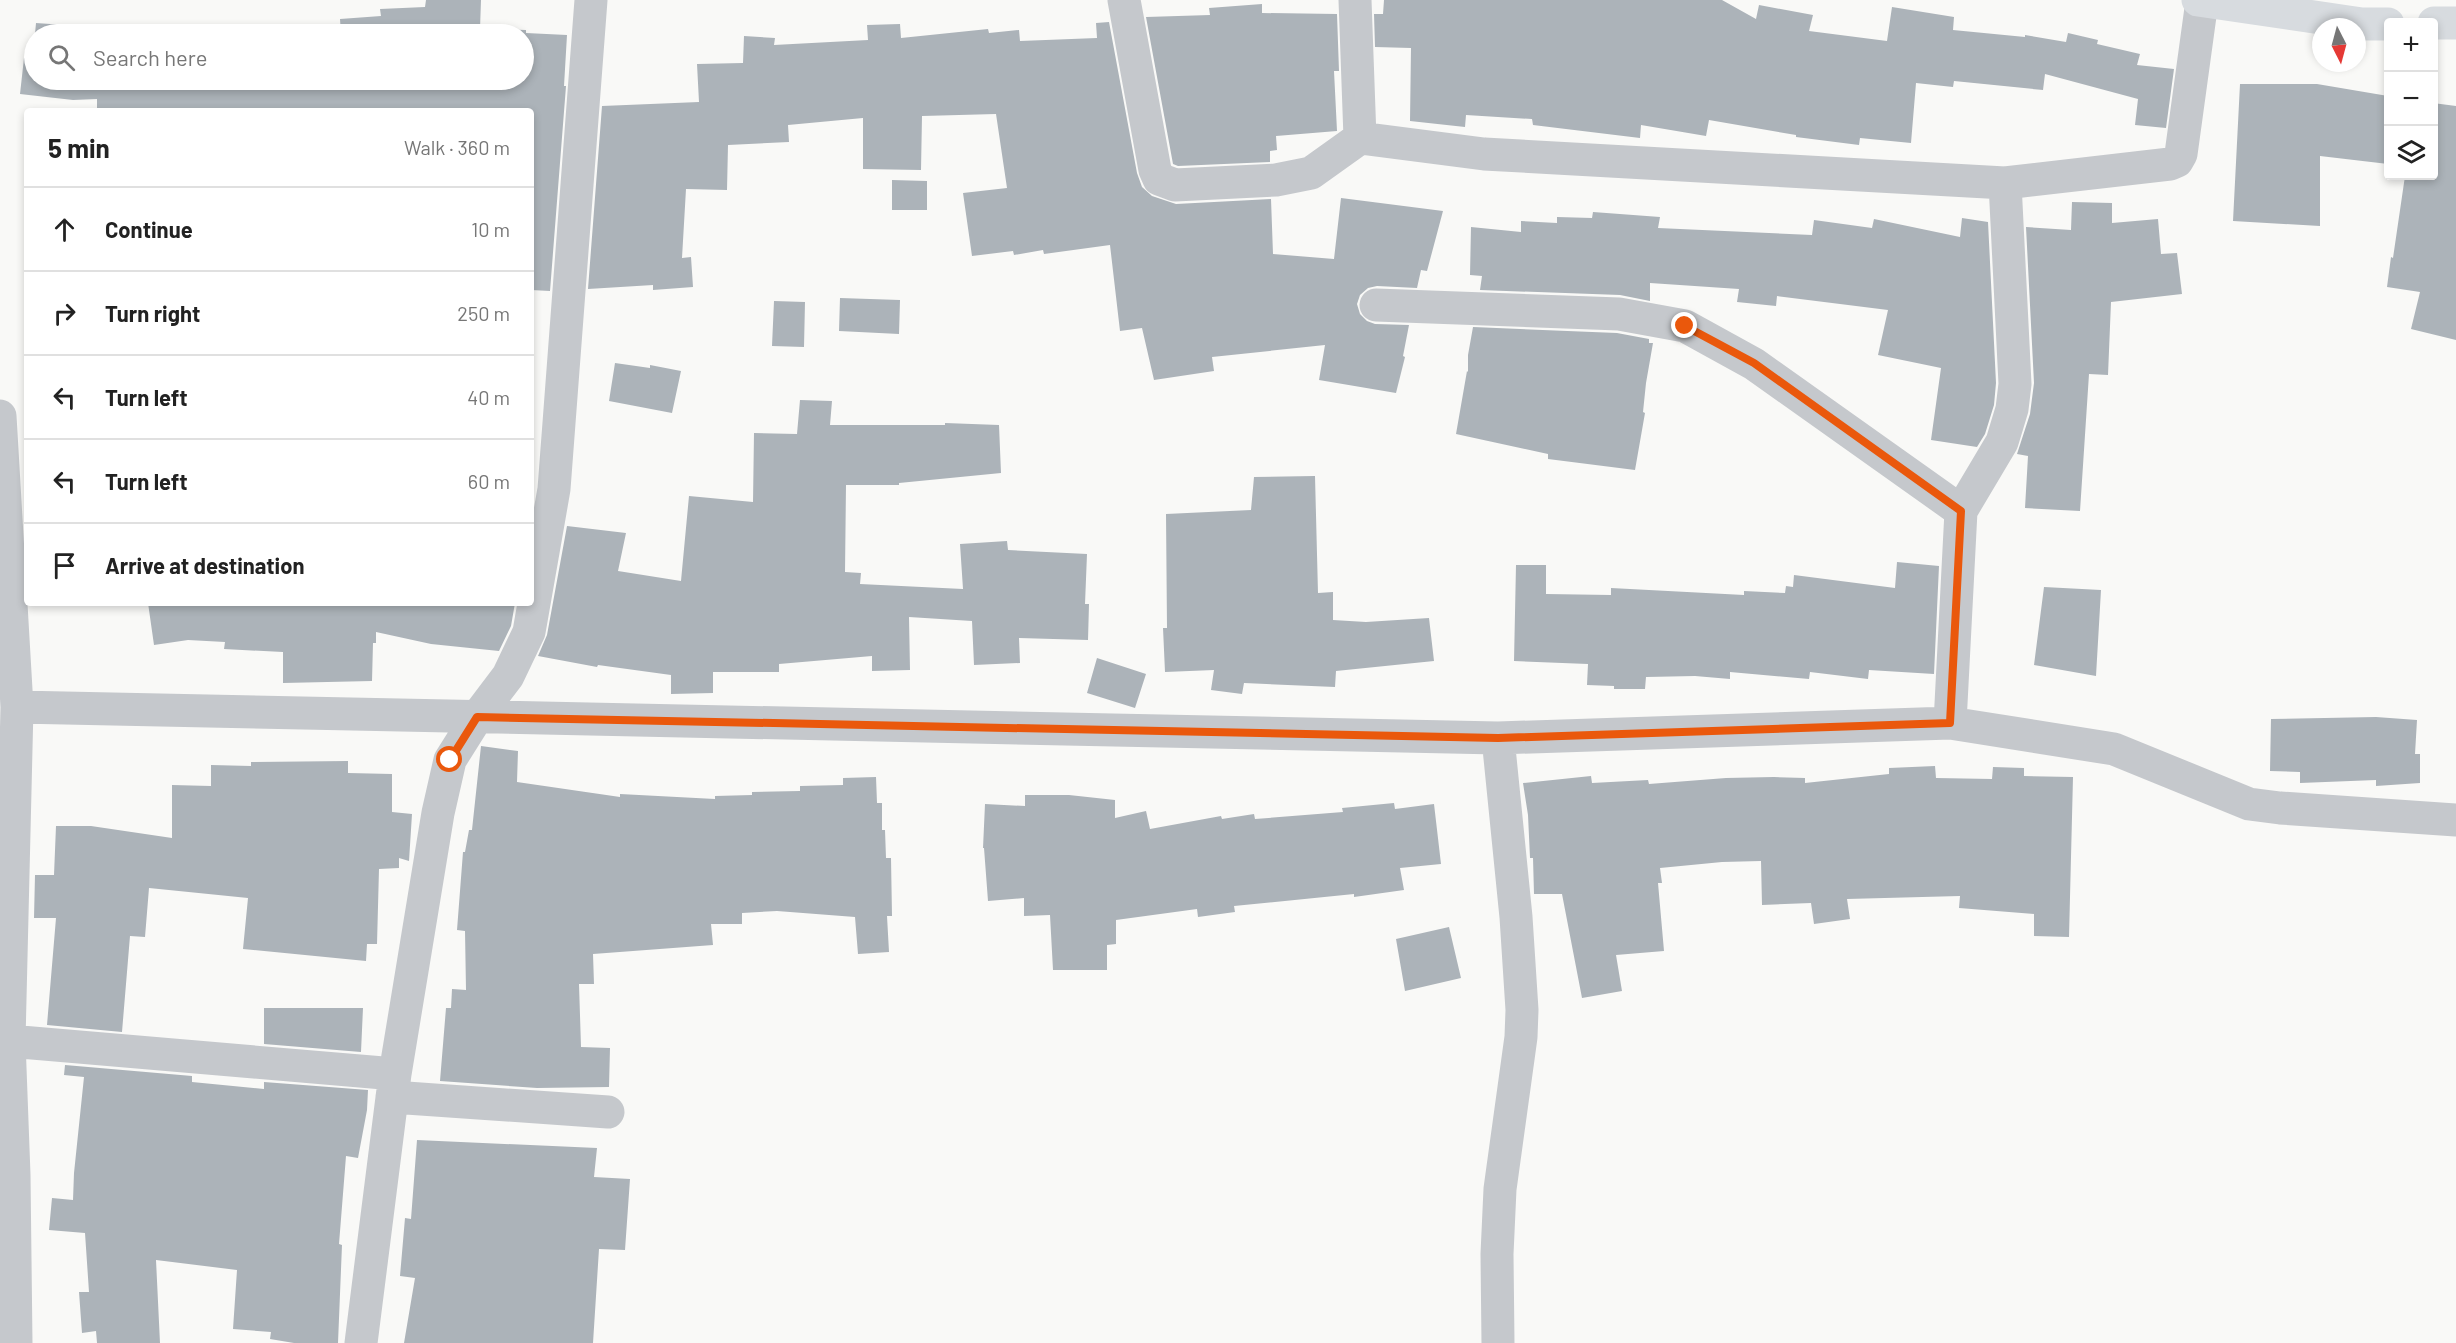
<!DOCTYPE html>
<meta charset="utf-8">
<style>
body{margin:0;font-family:Barlow,sans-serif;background:#f2f2f2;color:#222}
.controls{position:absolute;right:18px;top:18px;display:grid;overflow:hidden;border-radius:6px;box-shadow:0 3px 9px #0003}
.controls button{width:54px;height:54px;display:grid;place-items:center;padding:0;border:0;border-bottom:2px solid #e0e0e0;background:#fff;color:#222;font:30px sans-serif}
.compass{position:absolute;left:2312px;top:18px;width:54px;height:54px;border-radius:50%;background:#fff;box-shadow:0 3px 9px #0003;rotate:174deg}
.stop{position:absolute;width:18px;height:18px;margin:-14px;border:4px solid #ea580c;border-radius:50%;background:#fff}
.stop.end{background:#ea580c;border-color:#fff;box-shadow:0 2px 6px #0008}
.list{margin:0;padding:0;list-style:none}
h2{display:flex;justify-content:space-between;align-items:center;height:78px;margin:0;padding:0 24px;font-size:26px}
h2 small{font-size:20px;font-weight:400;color:#767676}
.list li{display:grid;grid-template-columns:39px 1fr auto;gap:18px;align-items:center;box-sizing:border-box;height:84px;padding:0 24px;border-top:2px solid #e0e0e0}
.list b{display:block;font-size:22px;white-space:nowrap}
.list em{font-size:20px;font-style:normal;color:#767676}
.icon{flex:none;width:33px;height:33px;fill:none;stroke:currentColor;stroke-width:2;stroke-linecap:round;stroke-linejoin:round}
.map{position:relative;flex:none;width:2456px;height:1343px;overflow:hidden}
.search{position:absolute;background:#fff;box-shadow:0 3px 9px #0003;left:24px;top:24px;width:510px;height:66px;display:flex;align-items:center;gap:15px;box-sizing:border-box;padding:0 21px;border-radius:33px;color:#767676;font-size:22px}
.panel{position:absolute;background:#fff;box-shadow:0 3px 9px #0003;left:24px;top:108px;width:510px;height:498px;border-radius:6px}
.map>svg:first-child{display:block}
.building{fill:#acb3b9}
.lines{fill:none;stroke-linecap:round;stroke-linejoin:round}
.minor{stroke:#c5c8cc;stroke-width:33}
.secondary{stroke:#d7dbdf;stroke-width:33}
.route{stroke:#ea580c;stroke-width:8}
</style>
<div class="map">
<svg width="2456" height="1343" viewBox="0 0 2456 1343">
<rect width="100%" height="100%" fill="#f9f9f7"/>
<path class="building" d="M426,0h55l-1,29 46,1v3l41,2 -3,51h2l-16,205 -19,-1v-179h-434v-12l-24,1 -53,-6 4,-36 9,1 1,-17v38h490v-46h-183l-1,-15 41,-3 -1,-7 45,-2z
M1384,0h338l34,19 3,-14 54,10 -4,16 78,10 5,-34 62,10 -1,13 72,7v-2l41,7 2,-9 30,7 -1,4 43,10 -3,11 37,4 -8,59 -31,-3 3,-26 -93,-25 -2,16 -89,-9 -1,6 -37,-4 -5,60 -51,-5 -1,7 -63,-8v-2l-87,-15 -3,16 -65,-11 -1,13 -107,-13 -1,-6 -66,-4 -1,12 -55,-6 1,-73 -36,-1 -1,-33h9z
M1262,4v9l75,1 2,57h-5l3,60 -61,5 1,14 -7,1v11l-92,4 -5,-2 -27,-147 64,-2 -1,-7z
M1109,22l28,151 5,14 10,9 24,8 95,-5 2,55 61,5 7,-61 102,13 -16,60 -6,-1 -4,18 -40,-2 -9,2 -8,7 -3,9 3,10 7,7 8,3 34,1 -6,31 2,1 -9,36 -77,-13 6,-35 -113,12 2,14 -60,9 -12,-52 -22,3 -10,-86 -66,9 -1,-4 -29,5 -1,-4 -41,5 -9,-63 44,-5 -11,-74 -74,2 -1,54 -58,-1v-51l-75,7 1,17 -61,3 -1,45 -41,-1 -4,69 9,-1 2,30 -40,3v-5l-65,4 14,-183 97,-4 -2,-38 46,-1 1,-27 31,2 -1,7 94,-5 -1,-15 33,-1 1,14 87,-9 1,4 30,-3 1,11 77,-3 -1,-15z
M36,23l71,5 95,6h-167z
M2240,84h77l71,12v68l-68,-8v70l-87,-5z
M2433,103l23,3v234l-45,-11 9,-37 -33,-5 4,-30 2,1 12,-82h28z
M892,180l35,1v29h-35z
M2072,202l40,1v20l46,-4 3,35 16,-1 5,41 -71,8 -3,73 -19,-1 -9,137 -55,-3 3,-52 -11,-2 13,-40 4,-31 -8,-156 45,3z
M1593,212l67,5 -2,11 154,7 2,-15 58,8 2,-9 86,18 2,-19 26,4 8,161 -2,22 -9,29 -8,13 -46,-7 10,-72 -63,-13 10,-45 -111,-14 -1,10 -39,-4 2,-13 -89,-6v18l-30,-6 -140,-5 2,-14 -12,-1 1,-48 50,5v-11l36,2v-6l35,1z
M840,298l60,2 -1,34 -60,-3z
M774,301l31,1 -1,45 -32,-1z
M1473,327l144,6 32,6v4h4l-7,40 -3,29 2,1 -10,57 -87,-11v-5l-92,-20 11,-63 1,1v-17z
M615,363l35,5v-3l31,6 -9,42 -63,-12z
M800,400l32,1 -2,24h115v-2l54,2 2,48 -102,10v2h-53l-1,87 16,1 -1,11 103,5 -3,-45 47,-3 1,9 79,4 -2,50h4l-1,36 -69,-2 1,25 -46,2 -2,-44 -63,-4 1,53 -38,1v-15l-93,8v8h-66v21l-42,1v-19l-73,-10 -1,2 -59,-11 9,-21 20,-109 59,7 -8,38 63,10 8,-85 64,6 1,-69 43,1z
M1315,476l3,117 15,-1v28l33,2 63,-4 5,43 -98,10 -1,16 -91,-4 -2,11 -31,-4 3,-20 -49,2 -2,-44h4l-1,-114 85,-4 3,-33z
M1897,562l42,4 -5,108 -65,-4 -1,9 -58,-7 -1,7 -79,-7v7l-35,-3 -49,1 -1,12h-31v-3l-27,-1 1,-21 -74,-3 2,-96h30v29l65,1v-7l133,7v-4l41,2 1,-7 7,1 1,-12 101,13z
M2044,587l57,3 -5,86 -62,-11z
M148,603h367l-4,23 -12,25 -68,-7 -55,-12v11h-3l-1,38 -89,2v-31l-59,-3 1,-7 -37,-2 -34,5z
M1097,658l49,16 -11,34 -48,-15z
M2376,717l41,3 -2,34h5v29l-44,3v-6l-76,3v-11l-30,-1 1,-52z
M481,746l37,5 -1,31 103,15v-3l95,5v-3l37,-1v-3l48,-1v-5l43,-1v-7l33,-1 1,26h5v27h3l1,28h5l1,58h-5l2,36 -31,2 -3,-37 -78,-6 -35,2v11h-31l2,21 -120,9 1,30h-15l2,63 29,1 -1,39 -72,1 -97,-7 6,-73h5l1,-19 14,1 -1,-59 -8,-1 6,-78h2l4,-22h3z
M348,761v12l44,1v38l20,2 -3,47 -10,-3v10l-20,1 -2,75h-10l-1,17 -123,-12 5,-51 -99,-10 -4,49 -15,-1 -8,96 -75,-7 9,-107h-22l1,-43h19l2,-49h35l81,12v-53l39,1v-21l40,1v-4z
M1935,766l1,12 56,1 1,-12 31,1v8l49,1 -4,160 -35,-1v-22l-75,-6 1,-12 -113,3 3,20 -36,5 -3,-21 -49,2 -1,-44 -39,1 -62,6 2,15h-4l6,68 -48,4 6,36 -40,7 -20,-104h-28l-1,-36h-3l-2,-43 -5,-32 68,-7 1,7 56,-3 1,4 77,-6 48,-1 31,1v5l84,-9v-6z
M1025,795h44l46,5v18l31,-7 4,18 71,-13 1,3 32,-5 1,5 88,-7 -1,-4 52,-5 1,6 39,-5 7,60 -41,4 4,22 -50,7v-3l-120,12 1,6 -37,5 -1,-8 -81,11v24l-9,1v25h-54l-3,-55 -26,1v-18l-36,3 -4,-53h-1l2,-44 40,2z
M1449,927l12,51 -56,13 -9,-52z
M264,1008h99l-2,44 -97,-8z
M65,1065l127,11v6l72,7v-7l104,8 -1,20 -9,48 -12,-2 -7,88 3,1 -4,98h-44l-24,-4 1,-7 -38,-3 4,-59 -81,-10 4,83h-63l-1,-12 -14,2 -3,-41h10l-4,-59 -36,-3 3,-32 21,2 1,-27 10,-96 -20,-2z
M417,1140l180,8 -3,29 36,2 -5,71 -26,-1 -6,94h-189l11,-65 -15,-2 5,-58 6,1z"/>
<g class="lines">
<path class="minor" d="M1124,0l31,170 4,9 16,6 101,-5 35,-7 49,-35 124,16 521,29 165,-19 7,-3 4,-7 21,-153
M1355,0l5,138
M1376,305l243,9 66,12 69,38 207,147
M0,416l17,291 -8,334 5,134 2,168
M17,707l1481,31 452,-15 164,26 135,55 31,4 176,12
M1950,723l11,-212 41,-69 10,-33 3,-25 -10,-201
M9,1041l386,33
M392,1097l216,15
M361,1343l34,-269 43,-261 12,-53 27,-43 31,-41 21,-44 25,-143 37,-489
M1498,1343l-1,-89 3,-65 21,-152 1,-27 -6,-93 -18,-179"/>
<path class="secondary" d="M2198,0l164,24h26
M2434,23h22"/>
</g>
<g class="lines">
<path class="route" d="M450,760l27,-43 1021,21 452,-15 11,-212 -207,-148 -69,-37"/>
</g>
</svg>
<div class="controls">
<button>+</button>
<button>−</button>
<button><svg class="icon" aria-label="layers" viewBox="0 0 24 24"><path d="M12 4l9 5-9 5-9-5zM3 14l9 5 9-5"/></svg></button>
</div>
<svg class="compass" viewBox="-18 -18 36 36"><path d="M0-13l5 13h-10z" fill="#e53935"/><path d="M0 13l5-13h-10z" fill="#767676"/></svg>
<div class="stop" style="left:450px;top:760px"></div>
<div class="stop end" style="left:1685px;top:326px"></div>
<div class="search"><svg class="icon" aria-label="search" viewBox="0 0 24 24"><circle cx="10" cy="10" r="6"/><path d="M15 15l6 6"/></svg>Search here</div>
<section class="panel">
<h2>5 min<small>Walk · 360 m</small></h2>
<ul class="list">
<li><svg class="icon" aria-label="ahead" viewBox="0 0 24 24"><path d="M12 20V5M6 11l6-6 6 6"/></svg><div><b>Continue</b></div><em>10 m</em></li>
<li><svg class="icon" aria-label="right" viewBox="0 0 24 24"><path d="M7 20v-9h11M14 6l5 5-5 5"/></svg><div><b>Turn right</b></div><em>250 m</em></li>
<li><svg class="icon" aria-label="left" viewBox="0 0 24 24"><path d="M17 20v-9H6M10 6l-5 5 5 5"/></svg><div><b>Turn left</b></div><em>40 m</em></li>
<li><svg class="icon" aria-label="left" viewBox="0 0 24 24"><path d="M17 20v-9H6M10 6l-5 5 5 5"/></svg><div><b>Turn left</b></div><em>60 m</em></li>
<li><svg class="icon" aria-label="arrive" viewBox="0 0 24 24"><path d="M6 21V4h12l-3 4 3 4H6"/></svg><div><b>Arrive at destination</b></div></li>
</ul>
</section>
</div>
